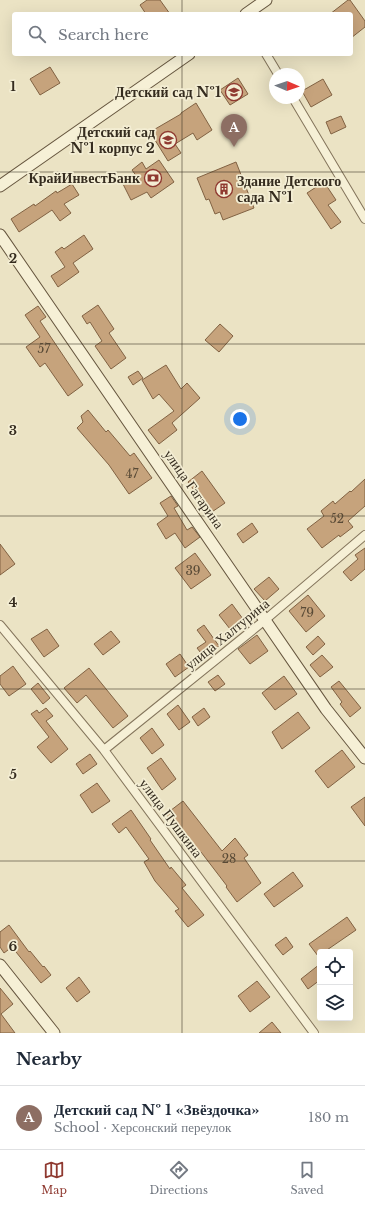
<!DOCTYPE html>
<meta charset="utf-8">
<style>
body{margin:0;font-family:"Libre Baskerville",serif;background:#f2f2f3;color:#1f2937}
.controls{position:absolute;right:12px;bottom:12px;display:grid;overflow:hidden;border-radius:4px;box-shadow:0 4px 16px #0002}
.controls button{width:36px;height:36px;display:grid;place-items:center;padding:0;border:0;border-bottom:1px solid #e0e1e3;background:#fff;color:#1f2937;font:20px sans-serif}
.compass{position:absolute;left:269px;top:68px;width:36px;height:36px;border-radius:50%;background:#fff;box-shadow:0 4px 16px #0002;rotate:92deg}
.you{position:absolute;left:240px;top:419px;width:14px;height:14px;margin:-10px;border:3px solid #fff;border-radius:50%;background:#1a73e8;box-shadow:0 0 0 6px #1a73e833}
.badge{display:grid;place-items:center;width:26px;height:26px;border-radius:50%;background:#8f3930;color:#fff;font-size:13px;font-weight:700}
.pin{position:absolute;translate:-50% -33px;filter:drop-shadow(0 1px 2px #0008)}
.pin::after{content:'';position:absolute;top:21px;width:14px;height:12px;background:inherit;clip-path:polygon(0 0,100% 0,50% 100%)}
.list{margin:0;padding:0;list-style:none}
h2{display:flex;justify-content:space-between;align-items:center;height:52px;margin:0;padding:0 16px;font-size:17px}
h2 small{font-size:13px;font-weight:400;color:#747a83}
.list li{display:grid;grid-template-columns:26px 1fr auto;gap:12px;align-items:center;box-sizing:border-box;height:64px;padding:0 16px;border-top:1px solid #e0e1e3}
.list b{display:block;font-size:15px;white-space:nowrap}
.list p{margin:0;font-size:13px;white-space:nowrap;color:#747a83}
.list em{font-size:13px;font-style:normal;color:#747a83}
.icon{flex:none;width:22px;height:22px;fill:none;stroke:currentColor;stroke-width:2;stroke-linecap:round;stroke-linejoin:round}
.map{position:relative;flex:none;width:365px;height:1033px;overflow:hidden}
.search{position:absolute;background:#fff;box-shadow:0 4px 16px #0002;left:12px;right:12px;top:12px;height:44px;display:flex;align-items:center;gap:10px;box-sizing:border-box;padding:0 14px;border-radius:4px;color:#747a83;font-size:15px}
.sheet{height:116px;background:#fff}
nav{display:flex;justify-content:space-around;align-items:center;box-sizing:border-box;height:56px;border-top:1px solid #e0e1e3;background:#fff;font-size:11px;color:#747a83}
nav a{display:grid;justify-items:center;gap:2px}
nav .on{color:#8f3930}
.map>svg:first-child{display:block}
.building{fill:#c6a37c;stroke:#816243}
.lines{fill:none;stroke-linecap:round;stroke-linejoin:round}
.street-casing{stroke:#84755c;stroke-width:10}
.secondary-casing{stroke:#66563f;stroke-width:13}
.street{stroke:#f6f0d6;stroke-width:8}
.secondary{stroke:#f6f0d6;stroke-width:11}
.grid{fill:none;stroke:#352c1f;stroke-width:1;stroke-opacity:0.55}
.labels{text-anchor:middle;stroke-width:3.5;stroke-linejoin:round;paint-order:stroke}
.number-label{font-size:12px;fill:#594a36}
.poi-label{font-size:14px;font-weight:bold;fill:#352c1f;stroke:#f3edd3;text-anchor:end}
.street-label{font-size:14px;fill:#352c1f;stroke:#f3edd3}
.grid-label{font-size:13px;text-anchor:middle;font-weight:bold;fill:#352c1f;stroke:#f3edd3;stroke-width:3.5;stroke-linejoin:round;paint-order:stroke}
</style>
<div class="map">
<svg width="365" height="1033" viewBox="0 0 365 1033">
<rect width="100%" height="100%" fill="#ebe3c4"/>
<path class="building" d="M147,0h13l10,14h-24l-6,-9z
M348,0h2l15,21v6l-14,11v-24h-21z
M50,67l10,16 -20,12 -10,-16z
M238,78l10,16 -18,11 -10,-15z
M323,79l9,16 -21,12 -9,-16z
M196,103l16,27 -15,10 -4,-7 -18,11 6,9 -13,8 -18,-29 31,-18v-1z
M341,116l5,11 -15,7 -5,-12z
M159,160l15,22 -23,16 -4,-6 -16,8 -8,-16 14,-7 -5,-7 10,-8 4,7z
M236,162l18,46 -31,12 -3,-8 -5,2 -6,-15 -3,1 -9,-22z
M324,182l12,18 -8,5 13,17 -10,7 -24,-36z
M72,184l7,11 -15,9 7,9 -11,8 -8,-11 -33,22 -8,-13 23,-15 1,2 21,-15 1,2z
M84,235l9,14 -20,14 6,9 -21,15 -7,-11 14,-9 -10,-15 7,-5 2,2z
M98,305l16,24 -5,4 17,25 -15,11 -16,-23 7,-5 -12,-19 -3,2 -5,-8z
M38,306l8,11 -6,4 43,64 -15,11 -23,-33 -5,4 -14,-20 14,-10 -15,-22z
M220,324l13,12 -14,16 -14,-12z
M166,365l15,24 6,-6 13,15 -28,25 5,7 -18,14 -11,-14 26,-19 -15,-17 -6,5 -11,-19z
M138,371l5,7 -10,7 -5,-8z
M88,410l18,22 2,-2 22,26 4,-3 18,25 -23,16 -20,-29 -32,-37 6,-6 -2,-6z
M202,471l23,32 -19,13 -7,-11 4,-3 -15,-20z
M365,479v27l-17,15 5,6 -13,10 -1,-2 -17,13 -15,-19 17,-13 -3,-5 12,-10 2,3 15,-13 1,1z
M171,496l7,10 -4,2 13,22 5,-3 8,10 -15,11 -10,-15 -9,6 -9,-15 11,-8 -8,-13z
M252,523l6,9 -15,11 -6,-9z
M0,544l15,20 -15,11z
M365,548v21l-14,12 -8,-9 15,-13 -3,-4z
M195,553l16,22 -20,14 -16,-21z
M269,577l10,12 -14,12 -11,-12z
M308,595l17,21 -19,16 -17,-21z
M232,604l11,15 -13,10 -11,-14z
M204,625l15,21 -15,11 -7,-9 9,-6 -9,-12z
M47,629l12,17 -15,11 -13,-18z
M111,631l9,11 -17,13 -9,-11z
M257,635l11,16 -18,13 -12,-15z
M318,636l7,8 -12,11 -7,-8z
M180,654l9,13 -14,10 -9,-13z
M322,655l11,12 -13,10 -10,-12z
M13,666l13,18 -17,12 -9,-12v-8z
M89,668l39,48 -15,12 -27,-33 -9,8 -13,-15z
M218,675l7,9 -10,7 -7,-9z
M284,676l13,18 -22,16 -13,-17z
M339,681l22,27 -11,9 -10,-13 2,-2 -11,-15z
M38,683l12,15 -7,6 -12,-15z
M178,705l12,17 -11,8 -12,-16z
M46,708l7,8 -7,5 22,28 -17,14 -14,-16 12,-10 -18,-23 6,-4 2,3z
M204,708l6,9 -12,9 -6,-9z
M298,712l12,16 -28,21 -10,-17z
M152,728l12,17 -12,9 -12,-16z
M342,750l13,17 -27,21 -13,-17z
M90,754l7,10 -14,10 -7,-10z
M161,758l15,21 -14,11 -15,-22z
M97,783l13,18 -18,12 -12,-18z
M365,797v29l-14,-19z
M183,801l39,50 13,-13 13,17 -4,3 17,25 -24,19 -11,-15 1,-1 -26,-34 -2,1 -20,-27 -2,2 -11,-14z
M131,810l20,29 -1,1 20,29 1,-2 15,18 -4,3 22,27 -16,12 -13,-16 4,-2 -24,-28 -11,-19 5,-3 -23,-32 -7,6 -7,-9z
M293,872l10,14 -29,21 -10,-13z
M347,917l9,13 -32,22h-4v3l-2,1 -9,-12z
M9,925l20,27 1,-1 13,16 1,-1 7,9 -10,8 -29,-36 -8,6 -4,-6v-15z
M286,937l7,10 -10,8 -8,-10z
M320,964v16l-12,9 -7,-10z
M79,977l11,15 -13,10 -11,-14z
M257,981l13,16 -20,15 -12,-16z
M0,988l13,16 -12,10 14,19h-15z
M272,1022l9,11h-22z"/>
<g class="lines">
<g class="street-casing">
<path id="street" d="M266,54l12,20
M293,98l72,121
M0,625l104,125 210,283
M104,750l161,-130 100,-85"/>
</g>
<g class="secondary-casing">
<path id="secondary" d="M246,14l20,-14
M0,186l189,-132
M0,235l326,474 39,49
M0,965l54,68"/>
</g>
<use href="#street" class="street"/>
<use href="#secondary" class="secondary"/>
</g>
<path class="grid" d="M182,0v14M182,54v979M0,172h365M0,344h365M0,516h365M0,689h365M0,861h365"/>
<defs>
<g id="school-ring" transform="scale(0.9)"><circle r="9.5" fill="#f3edd3" stroke="#8f3930" stroke-width="1.5"/><path d="M0-5L7-2L0 1L-7-2ZM-4 1L0 2.5L4 1V4Q0 6-4 4Z" fill="#8f3930"/></g>
<g id="bank-ring" transform="scale(0.9)"><circle r="9.5" fill="#f3edd3" stroke="#8f3930" stroke-width="1.5"/><path d="M-6-4H6V4H-6ZM0-2.3a2.3 2.3 0 1 0 0 4.6a2.3 2.3 0 1 0 0-4.6Z" fill="#8f3930"/></g>
<g id="building-ring" transform="scale(0.9)"><circle r="9.5" fill="#f3edd3" stroke="#8f3930" stroke-width="1.5"/><path d="M-4-6H4V6H1V3H-1V6H-4ZM-2.5-4.3h1.7v1.8h-1.7ZM.8-4.3h1.7v1.8H.8ZM-2.5-1h1.7V.8h-1.7ZM.8-1h1.7V.8H.8Z" fill="#8f3930"/></g>
</defs>
<g fill-rule="evenodd">
<use href="#school-ring" x="234" y="92"/>
<use href="#school-ring" x="168" y="140"/>
<use href="#bank-ring" x="153" y="178"/>
<use href="#building-ring" x="224" y="189"/>
</g>
<g class="labels">
<g class="number-label">
<text x="44" y="353">57</text>
<text x="132" y="478">47</text>
<text x="337" y="523">52</text>
<text x="193" y="575">39</text>
<text x="307" y="617">79</text>
<text x="229" y="863">28</text>
</g>
<g class="poi-label">
<text x="221" y="97">Детский сад №1</text>
<text x="155" y="137">Детский сад<tspan x="155" dy="16">№1 корпус 2</tspan></text>
<text x="140" y="183">КрайИнвестБанк</text>
<text x="237" y="186" text-anchor="start">Здание Детского<tspan x="237" dy="16">сада №1</tspan></text>
</g>
<g class="street-label">
<text transform="translate(194 489) rotate(55)" y="5">улица Гагарина</text>
<text transform="translate(227 634) rotate(-39)" y="5">улица Халтурина</text>
<text transform="translate(171 818) rotate(53)" y="5">улица Пушкина</text>
</g>
</g>
<g class="grid-label">
<text x="13" y="91">1</text>
<text x="13" y="263">2</text>
<text x="13" y="435">3</text>
<text x="13" y="607">4</text>
<text x="13" y="779">5</text>
<text x="13" y="951">6</text>
</g>
</svg>
<div class="controls">
<button><svg class="icon" aria-label="locate" viewBox="0 0 24 24"><circle cx="12" cy="12" r="6"/><path d="M12 2v4M12 18v4M2 12h4M18 12h4"/></svg></button>
<button><svg class="icon" aria-label="layers" viewBox="0 0 24 24"><path d="M12 4l9 5-9 5-9-5zM3 14l9 5 9-5"/></svg></button>
</div>
<svg class="compass" viewBox="-18 -18 36 36"><path d="M0-13l5 13h-10z" fill="#e53935"/><path d="M0 13l5-13h-10z" fill="#747a83"/></svg>
<div class="you"></div>
<div class="pin badge" style="left:234px;top:147px;background:#8d6e63">A</div>
<div class="search"><svg class="icon" aria-label="search" viewBox="0 0 24 24"><circle cx="10" cy="10" r="6"/><path d="M15 15l6 6"/></svg>Search here</div>
</div>
<section class="sheet">
<h2>Nearby<small></small></h2>
<ul class="list">
<li><span class="badge" style="background:#8d6e63">A</span><div><b>Детский сад № 1 «Звёздочка»</b><p>School · Херсонский переулок</p></div><em>180 m</em></li>
</ul>
</section>
<nav>
<a class="on"><svg class="icon" aria-label="map" viewBox="0 0 24 24"><path d="M3 6l6-2 6 2 6-2v14l-6 2-6-2-6 2zM9 4v14M15 6v14"/></svg>Map</a>
<a><svg class="icon" aria-label="directions" viewBox="0 0 24 24"><path d="M12 3l9 9-9 9-9-9zM9 14v-3h6M13 9l2 2-2 2"/></svg>Directions</a>
<a><svg class="icon" aria-label="saved" viewBox="0 0 24 24"><path d="M7 4h10v16l-5-4-5 4z"/></svg>Saved</a>
</nav>
